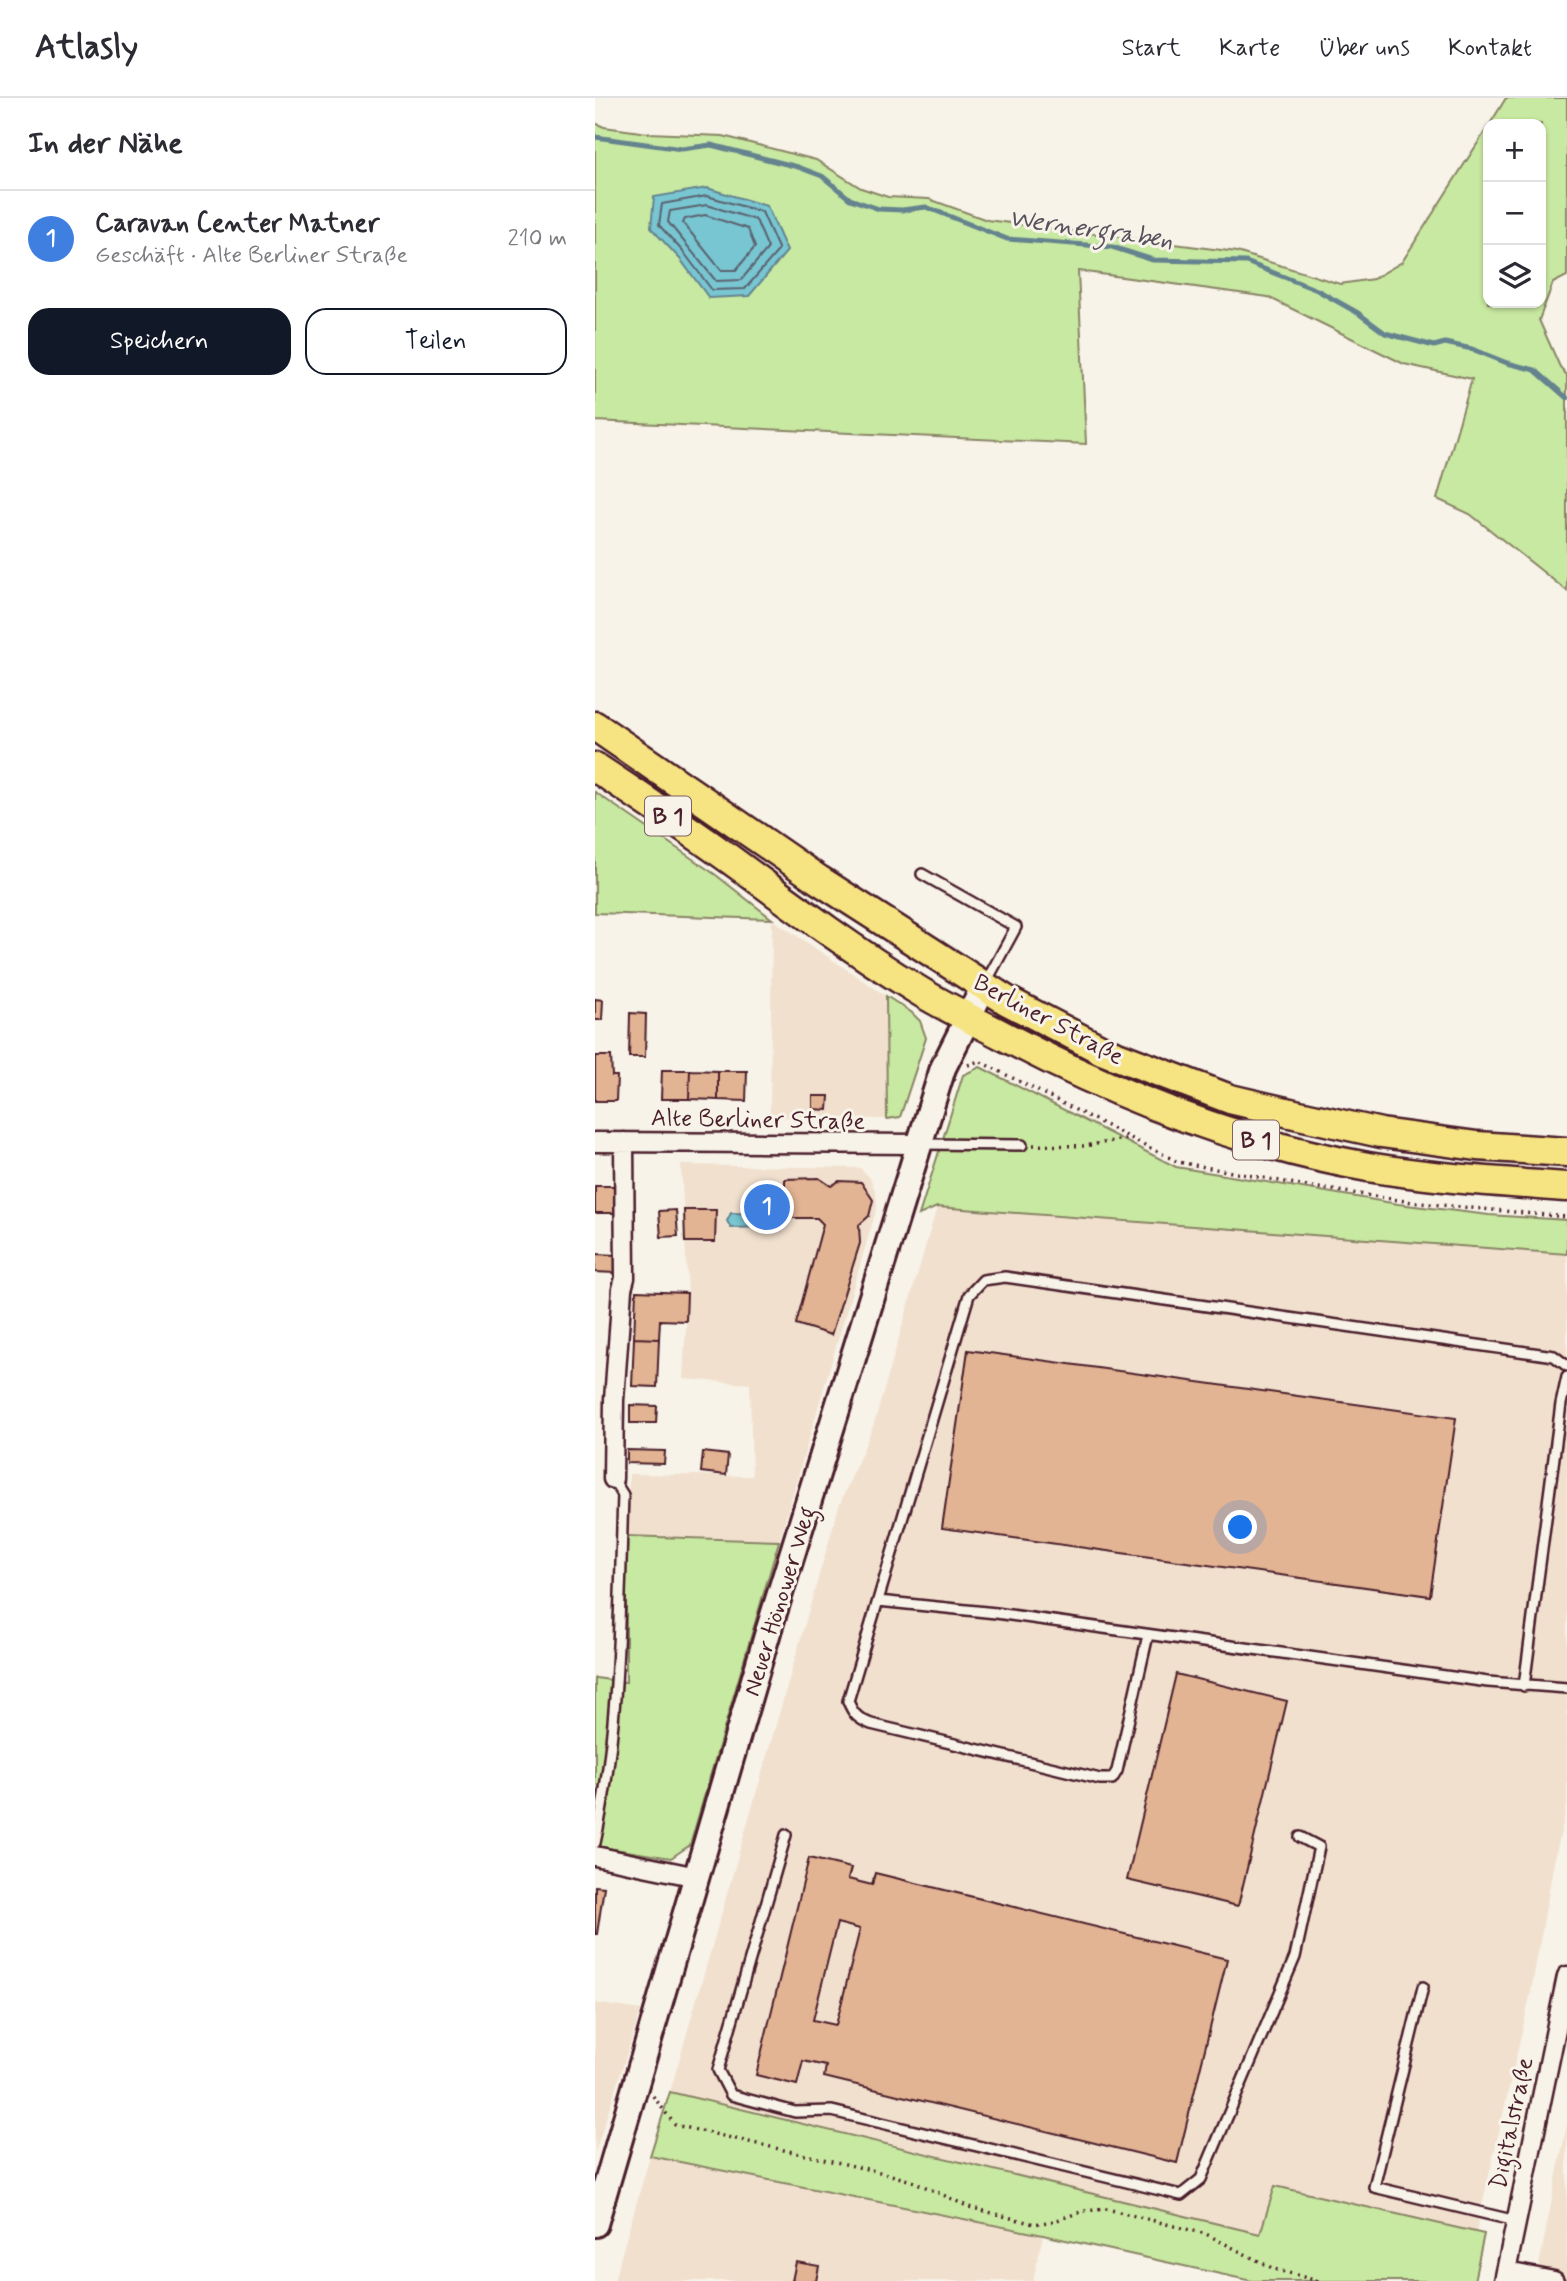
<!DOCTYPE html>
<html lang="de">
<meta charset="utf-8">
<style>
body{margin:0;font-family:Mynerve,sans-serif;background:#f7f7f7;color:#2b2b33}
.controls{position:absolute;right:21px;top:21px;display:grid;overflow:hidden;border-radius:14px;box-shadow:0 2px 5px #0004}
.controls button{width:63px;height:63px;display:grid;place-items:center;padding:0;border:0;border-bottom:2px solid #e1e1e2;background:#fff;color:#2b2b33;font:35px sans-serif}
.you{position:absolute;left:646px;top:1430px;width:24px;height:24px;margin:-18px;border:5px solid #fff;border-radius:50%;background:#1a73e8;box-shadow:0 0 0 10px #1a73e833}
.badge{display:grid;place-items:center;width:46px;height:46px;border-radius:50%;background:#111827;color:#fff;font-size:23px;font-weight:700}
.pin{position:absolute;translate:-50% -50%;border:4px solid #fff;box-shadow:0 2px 7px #0006}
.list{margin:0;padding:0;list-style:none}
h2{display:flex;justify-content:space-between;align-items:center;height:91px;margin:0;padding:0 28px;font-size:30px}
h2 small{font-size:23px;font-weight:400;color:#7c7c81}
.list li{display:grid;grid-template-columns:46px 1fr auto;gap:21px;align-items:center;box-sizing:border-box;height:98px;padding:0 28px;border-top:2px solid #e1e1e2}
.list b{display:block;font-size:26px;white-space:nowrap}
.list p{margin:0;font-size:23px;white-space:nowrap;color:#7c7c81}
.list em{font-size:23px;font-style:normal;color:#7c7c81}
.actions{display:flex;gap:14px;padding:21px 28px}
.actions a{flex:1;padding:16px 0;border:2px solid #111827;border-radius:21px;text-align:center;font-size:24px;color:#111827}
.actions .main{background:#111827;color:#fff}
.icon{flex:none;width:38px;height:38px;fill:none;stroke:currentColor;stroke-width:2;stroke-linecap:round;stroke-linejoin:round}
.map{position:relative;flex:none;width:972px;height:2183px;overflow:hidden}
header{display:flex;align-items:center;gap:42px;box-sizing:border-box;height:98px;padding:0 35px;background:#fff;border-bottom:2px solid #e1e1e2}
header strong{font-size:33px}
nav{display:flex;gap:38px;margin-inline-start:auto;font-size:24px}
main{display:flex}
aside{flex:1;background:#fff}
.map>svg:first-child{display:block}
.built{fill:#f1e0ce}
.green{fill:#c8e9a1;stroke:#898466;stroke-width:2}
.water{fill:#77c6d2;stroke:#65838f;stroke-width:2}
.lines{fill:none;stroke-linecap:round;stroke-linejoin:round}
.shore{stroke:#5c626e;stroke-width:2}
.stream{stroke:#65838f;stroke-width:5}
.building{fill:#e2b493;stroke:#4a1f2b;stroke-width:2;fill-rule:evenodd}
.service-casing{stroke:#4a1f2b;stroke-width:14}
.minor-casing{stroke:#4a1f2b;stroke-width:23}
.secondary-casing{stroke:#4a1f2b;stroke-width:30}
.primary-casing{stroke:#4a1f2b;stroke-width:33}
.path{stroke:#4a1f2b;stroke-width:3.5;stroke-dasharray:2 5;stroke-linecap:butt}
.service{stroke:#f7f3e8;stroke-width:9}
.minor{stroke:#f7f3e8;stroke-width:18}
.secondary{stroke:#f7f3e8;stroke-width:24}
.primary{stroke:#f6e381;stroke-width:28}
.labels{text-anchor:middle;stroke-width:6;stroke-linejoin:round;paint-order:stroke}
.shield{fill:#f7f3e8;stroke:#7e5f64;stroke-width:2}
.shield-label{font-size:23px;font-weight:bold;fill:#4a1f2b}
.street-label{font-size:24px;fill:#4a1f2b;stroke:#f7f3e8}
.water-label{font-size:26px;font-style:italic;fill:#58515d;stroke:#f7f3e8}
</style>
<header>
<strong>Atlasly</strong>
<nav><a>Start</a><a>Karte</a><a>Über uns</a><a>Kontakt</a></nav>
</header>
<main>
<aside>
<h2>In der Nähe<small></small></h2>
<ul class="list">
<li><span class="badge" style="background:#3f7fe0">1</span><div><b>Caravan Center Matner</b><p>Geschäft · Alte Berliner Straße</p></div><em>210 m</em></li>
</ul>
<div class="actions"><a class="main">Speichern</a><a>Teilen</a></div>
</aside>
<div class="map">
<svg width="972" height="2183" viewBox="0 0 972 2183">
<rect width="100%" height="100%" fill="#f7f3e8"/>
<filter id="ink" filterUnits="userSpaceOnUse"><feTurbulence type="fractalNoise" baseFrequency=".0143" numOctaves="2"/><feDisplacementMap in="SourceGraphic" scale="14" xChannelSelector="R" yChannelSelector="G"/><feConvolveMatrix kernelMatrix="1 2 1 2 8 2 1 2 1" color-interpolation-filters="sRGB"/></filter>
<g filter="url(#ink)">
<path class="built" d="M177,821l114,77 1,123 -117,-2z
M86,1067l179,3 10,10 6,15 1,14 -98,334 -152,-5 2,-62 123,2 -2,-92 -67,-5 5,-87z
M342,1109l630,47v551l-13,57 -23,130 -55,240 -201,-46 -15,48 -590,-142 169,-586 35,-82z
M0,1905l46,7 -46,143z
M972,2026v157h-31l7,-36z
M55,2058l393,79 -10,46h-419z"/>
<path class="green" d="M911,0h61v178l-14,7 -14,37 21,47 7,8v216l-97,-77 -33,-15 35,-120 -68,-15 -136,-67 -190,-26 8,173 -491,-23v-298l9,4 44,6 75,3 93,24 45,28 27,9 41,2 58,21 250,32 103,32 33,-5 29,-17 86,-135v176h53v-179h-51z
M0,694l121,83 56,44 -177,-6z
M291,898l25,16 9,9 6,17 -26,79 -13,2z
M385,969l196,100 222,37 91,11 78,5v34l-630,-47 -18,8 44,-140z
M31,1438l153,5 -89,304 -19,13 -76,-12v-168l31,4z
M75,1994l590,142 15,-48 209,48 -10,47h-222l-209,-46 -393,-79z"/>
<path class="water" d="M112,90l60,18 20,45 -38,45 -40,2 -29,-39 -29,-31 3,-31z
M136,1115l31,1 1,13 -32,1 -4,-7z"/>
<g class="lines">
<path class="shore" d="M112,98l55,16 16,36 -1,4 -32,37 -33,1 -27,-36 -26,-29 3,-21z
M112,107l49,15 12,28 -27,32 -25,1 -48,-59 2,-11z
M110,117l43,14 7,18 -19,23h-15l-38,-47 2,-4z"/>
<path class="stream" d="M0,39l87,12 29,-4 87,22 24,9 28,23 29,10 23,1 24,-3 81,32 105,8 41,13 93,2 71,28 41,23 27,20 49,13 11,-3 27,6 35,14 28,7 32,28"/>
</g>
<path class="building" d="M0,901l8,1 -1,20h-7z
M35,915l16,1 -1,43h-16z
M0,958h16l1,20h5l-1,25h-21z
M67,972h28l-1,29h-28z
M95,972l28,1v29l-29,-1z
M123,973h29l-1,30 -28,-1z
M218,998h16l-1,14 -15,-1z
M224,1080l12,8 8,-5 22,1 12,18 -4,16 -10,9 1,18 -29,92 -35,-11 27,-100 -6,-6h-32v-39z
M0,1088h19v27h-19z
M81,1112l2,26 -17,1 -2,-26z
M89,1112h32l-1,32h-30z
M0,1156l21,1 -1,18 -20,-1z
M41,1193l51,2 -1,28 -26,-1 -1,19 -25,-1z
M39,1240l25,1 -2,48 -25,-1z
M373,1252l488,68 -26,178 -488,-68z
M35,1307l27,1 -1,17h-26z
M32,1352l38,1 -1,13 -37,-1z
M108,1354l25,3 -2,20 -25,-3z
M581,1576l111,27 -49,205 -111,-26z
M214,1760l42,10 -3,11 24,6 3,-12 352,86 -50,204 -353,-86 2,-11 -23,-5 -6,24 -41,-10zM242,1825l23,6 -24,96 -23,-5z
M0,1788l9,1 -7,47h-2z
M201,2164l23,4 -3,15h-24z"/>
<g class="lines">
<g class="service-casing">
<path id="service" d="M327,776l94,53 -31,57
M327,1046l100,1
M283,1503l118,12 492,69 79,6
M553,1537l-31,136 -5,8h-12l-229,-55c-13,-5 -18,-10 -23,-23l121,-406 14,-15 22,-3 549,79 13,10
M929,1588l37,-282 6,-27
M191,1737l-68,235 13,25 64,17 37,-1 349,84 20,-16 94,-222 24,-110 -19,-10
M0,1745c25,-114 24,-232 28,-348l-10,-16
M828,1889l-49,200 142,34"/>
</g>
<g class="minor-casing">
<path id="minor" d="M0,1044l326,2
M18,1381l1,-79 8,-111 3,-11 -1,-136
M0,1758l102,21
M911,2174l48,9
M909,2183l63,-305"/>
</g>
<g class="secondary-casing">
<path id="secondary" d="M0,2126l173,-592 175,-564 41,-82"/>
</g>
<g class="primary-casing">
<path id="primary" d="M0,628l224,154 187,120 98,51 126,48 69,16 82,18 96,13 90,6
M0,669c50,33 99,66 147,101 57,42 114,84 174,121 27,17 57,31 86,46 115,61 236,109 366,132 65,11 133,15 199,20"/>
</g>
<path class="path" d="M373,967l11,-4 199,101 134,25 107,16 148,14
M438,1047l52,1 45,-8
M58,1998l22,29 209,48 31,9 54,25 65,17 20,-3 30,-10 23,-2 99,25 68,35 44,12"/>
<use href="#service" class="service"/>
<use href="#minor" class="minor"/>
<use href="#secondary" class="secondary"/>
<use href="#primary" class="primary"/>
</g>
</g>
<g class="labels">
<g class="shield">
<rect x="50" y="698.5" width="46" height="39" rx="5"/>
<rect x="638" y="1022.5" width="46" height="39" rx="5"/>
</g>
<g class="shield-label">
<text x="73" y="726">B 1</text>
<text x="661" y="1050">B 1</text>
</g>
<g class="street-label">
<text transform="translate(454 921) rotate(28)" y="8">Berliner Straße</text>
<text transform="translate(163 1021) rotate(1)" y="8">Alte Berliner Straße</text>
<text transform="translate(184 1503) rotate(-73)" y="8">Neuer Hönower Weg</text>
<text transform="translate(916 2025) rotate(-78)" y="8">Digitalstraße</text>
</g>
<g class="water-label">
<text transform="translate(496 130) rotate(8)" y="9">Wernergraben</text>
</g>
</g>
</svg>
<div class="controls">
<button>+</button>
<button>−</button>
<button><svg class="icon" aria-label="layers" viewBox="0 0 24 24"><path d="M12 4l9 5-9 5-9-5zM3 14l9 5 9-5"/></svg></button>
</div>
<div class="you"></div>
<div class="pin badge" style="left:172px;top:1109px;background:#3f7fe0">1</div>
</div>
</main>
